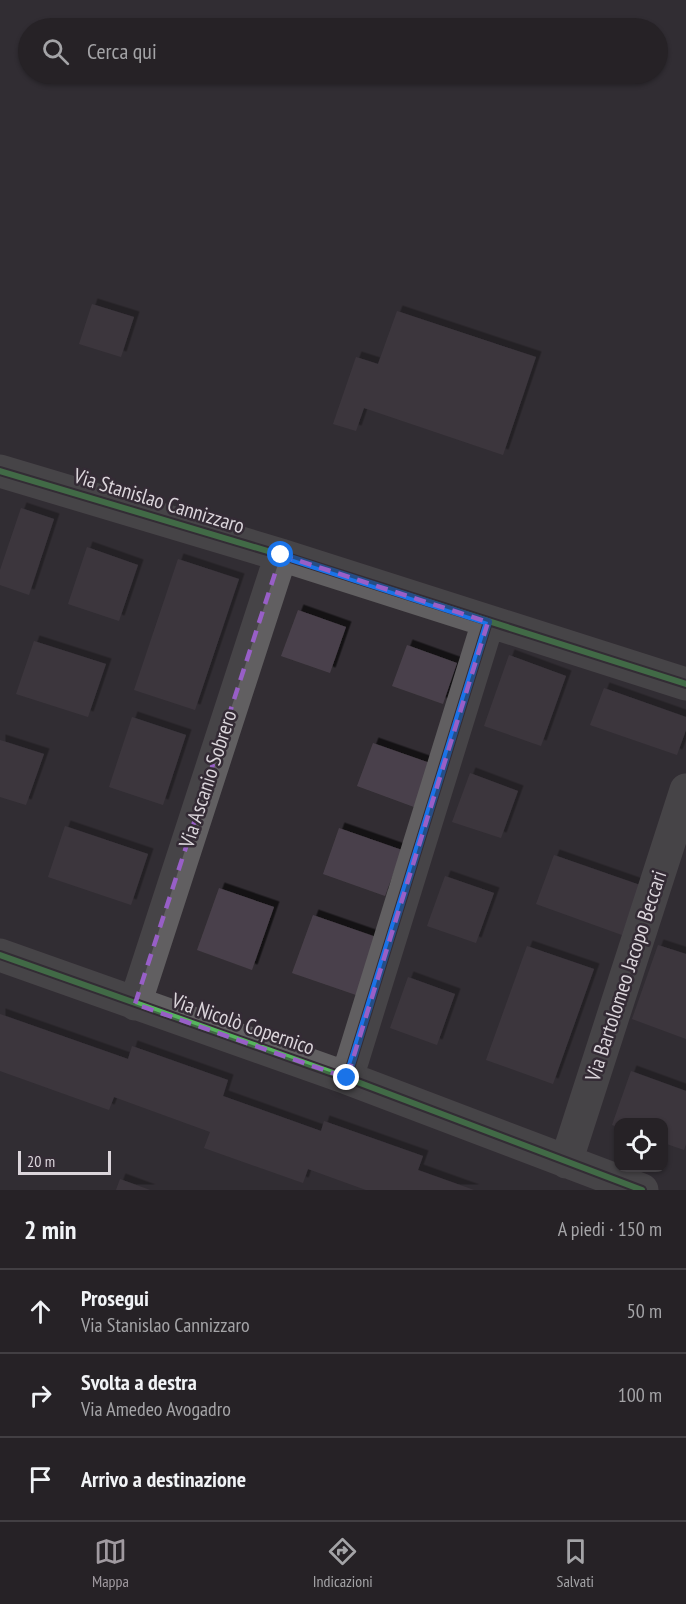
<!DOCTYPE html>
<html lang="it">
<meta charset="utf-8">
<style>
body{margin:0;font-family:"PT Sans Narrow",sans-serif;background:#322f32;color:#f1f3f6}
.controls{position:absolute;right:18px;bottom:18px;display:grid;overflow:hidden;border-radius:12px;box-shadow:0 2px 4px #0004}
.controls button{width:54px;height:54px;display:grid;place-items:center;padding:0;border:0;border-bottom:2px solid #423f43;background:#262226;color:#f1f3f6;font:30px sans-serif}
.scale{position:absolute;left:18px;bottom:15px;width:93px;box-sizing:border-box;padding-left:6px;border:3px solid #dbd5db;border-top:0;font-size:16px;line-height:21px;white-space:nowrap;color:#dbd5db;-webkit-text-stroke:4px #342b35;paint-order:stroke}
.stop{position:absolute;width:18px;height:18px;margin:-14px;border:4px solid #1a73e8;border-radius:50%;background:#fff}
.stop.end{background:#1a73e8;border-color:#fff;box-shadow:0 2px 6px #0008}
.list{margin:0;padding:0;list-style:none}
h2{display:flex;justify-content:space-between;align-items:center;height:78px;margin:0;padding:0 24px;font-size:26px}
h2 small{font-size:20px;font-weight:400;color:#a4a4a7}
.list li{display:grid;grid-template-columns:39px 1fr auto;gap:18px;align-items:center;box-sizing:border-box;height:84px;padding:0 24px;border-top:2px solid #423f43}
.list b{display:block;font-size:22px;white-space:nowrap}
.list p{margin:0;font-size:20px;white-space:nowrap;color:#a4a4a7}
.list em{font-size:20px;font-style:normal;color:#a4a4a7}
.icon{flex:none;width:33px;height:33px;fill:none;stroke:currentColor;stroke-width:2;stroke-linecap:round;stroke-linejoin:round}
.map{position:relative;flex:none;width:686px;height:1190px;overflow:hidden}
.search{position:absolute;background:#262226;box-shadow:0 2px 4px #0004;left:18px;right:18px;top:18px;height:66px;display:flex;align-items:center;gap:15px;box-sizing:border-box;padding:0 21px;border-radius:33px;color:#a4a4a7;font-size:22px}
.sheet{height:330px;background:#262226}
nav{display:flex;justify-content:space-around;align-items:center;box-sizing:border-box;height:84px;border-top:2px solid #423f43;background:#262226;font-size:16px;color:#a4a4a7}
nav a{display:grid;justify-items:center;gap:3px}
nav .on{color:#a09aa0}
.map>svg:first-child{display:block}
.building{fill:#4a414b;filter:url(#shadow)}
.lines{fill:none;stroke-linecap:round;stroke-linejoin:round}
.street{stroke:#615f61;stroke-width:33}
.cycleway-casing{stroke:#342b35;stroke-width:10}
.cycleway{stroke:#56b35d;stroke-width:6}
.route{stroke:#1a73e8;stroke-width:8}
.marked{fill:none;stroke:#985fc7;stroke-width:4.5;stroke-dasharray:12 8;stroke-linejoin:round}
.labels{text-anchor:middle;stroke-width:5;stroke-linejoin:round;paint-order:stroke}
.street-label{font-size:21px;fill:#dbd5db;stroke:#342b35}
</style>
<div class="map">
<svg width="686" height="1190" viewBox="0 0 686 1190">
<defs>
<filter id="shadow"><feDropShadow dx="5.5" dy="-5.5" stdDeviation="0" flood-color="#0009"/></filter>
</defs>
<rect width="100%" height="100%" fill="#322d33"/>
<path class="building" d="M92,304l42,13 -13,40 -42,-13z
M397,311l139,46 -33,98 -139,-47 -8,23 -23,-7 23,-67 22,7z
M21,508l33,11 -25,76 -29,-10v-15z
M87,547l51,18 -19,56 -51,-17z
M178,559l61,20 -44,131 -61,-20z
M298,610l48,17 -16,46 -49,-17z
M34,641l72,23 -18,53 -72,-23z
M407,645l50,18 -14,41 -51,-18z
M509,655l57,21 -25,70 -57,-20z
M604,688l82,29v13l-9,25 -87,-30z
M132,717l54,18 -23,70 -54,-18z
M0,740l44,14 -18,51 -26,-8z
M373,743l57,20 -16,44 -57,-21z
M470,773l48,18 -17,47 -49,-16z
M65,826l83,28 -17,51 -83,-28z
M339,828l63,22 -17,46 -62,-22z
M554,855l86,30 -18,50 -86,-31z
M445,876l49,17 -18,50 -49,-17z
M219,888l55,19 -22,63 -55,-20z
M313,915l66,23 -20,58 -67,-23z
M658,945l28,9v85l-54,-20z
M527,946l67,23 -41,115 -67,-24z
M408,977l47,17 -18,51 -47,-17z
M0,1014l128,45 4,-13 96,34 -5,16 98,35 3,-10 99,35 -5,14 56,20h-108l-58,-21 -5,14 -99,-35 6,-16 -96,-35 -5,13 -109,-39z
M631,1071l55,20v53l-2,6 -20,-7v-21h-46v5l-6,-2z
M120,1179l30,11h-34z"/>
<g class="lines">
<path class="street" d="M0,471l281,84 405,129
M0,955l347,123 295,112
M135,1004l146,-449
M347,1078l141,-456
M566,1162l120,-372"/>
<g class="cycleway-casing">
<path id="cycleway" d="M0,471l281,84 405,129
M0,955l347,123 295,112
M347,1078l141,-456"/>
</g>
<use href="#cycleway" class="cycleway"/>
</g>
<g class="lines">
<path class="route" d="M281,555l207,67 -141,456"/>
</g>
<path d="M0 0H686V1190H0ZM281,555l207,67 -141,456 -212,-74z" fill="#322d33" fill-opacity=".55" fill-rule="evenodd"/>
<path class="marked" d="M281,555l207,67 -141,456 -212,-74z"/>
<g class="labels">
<g class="street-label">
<text transform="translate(159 501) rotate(17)" y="7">Via Stanislao Cannizzaro</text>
<text transform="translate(208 779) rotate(-72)" y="7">Via Ascanio Sobrero</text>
<text transform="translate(626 976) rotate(-72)" y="7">Via Bartolomeo Jacopo Beccari</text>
<text transform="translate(243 1024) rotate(19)" y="7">Via Nicolò Copernico</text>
</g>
</g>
</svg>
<div class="controls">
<button><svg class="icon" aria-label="locate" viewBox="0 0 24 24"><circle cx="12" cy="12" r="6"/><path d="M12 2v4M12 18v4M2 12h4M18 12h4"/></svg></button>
</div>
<div class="scale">20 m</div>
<div class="stop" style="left:281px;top:555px"></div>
<div class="stop end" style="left:347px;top:1078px"></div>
<div class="search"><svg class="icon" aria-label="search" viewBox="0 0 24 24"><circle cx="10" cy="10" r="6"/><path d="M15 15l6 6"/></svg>Cerca qui</div>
</div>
<section class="sheet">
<h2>2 min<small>A piedi · 150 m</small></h2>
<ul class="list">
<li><svg class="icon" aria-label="ahead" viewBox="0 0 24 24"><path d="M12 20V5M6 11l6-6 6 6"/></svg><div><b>Prosegui</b><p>Via Stanislao Cannizzaro</p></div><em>50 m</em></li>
<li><svg class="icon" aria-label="right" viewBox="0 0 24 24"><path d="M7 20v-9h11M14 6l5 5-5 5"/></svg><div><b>Svolta a destra</b><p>Via Amedeo Avogadro</p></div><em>100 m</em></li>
<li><svg class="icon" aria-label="arrive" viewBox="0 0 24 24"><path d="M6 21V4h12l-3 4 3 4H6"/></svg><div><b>Arrivo a destinazione</b></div></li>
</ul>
</section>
<nav>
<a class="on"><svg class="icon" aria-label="map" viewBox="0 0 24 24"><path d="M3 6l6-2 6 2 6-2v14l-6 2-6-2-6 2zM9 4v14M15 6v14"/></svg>Mappa</a>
<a><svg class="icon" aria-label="directions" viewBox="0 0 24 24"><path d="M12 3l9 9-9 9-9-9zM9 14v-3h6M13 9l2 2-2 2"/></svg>Indicazioni</a>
<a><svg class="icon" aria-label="saved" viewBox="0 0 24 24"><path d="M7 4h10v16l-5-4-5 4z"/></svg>Salvati</a>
</nav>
